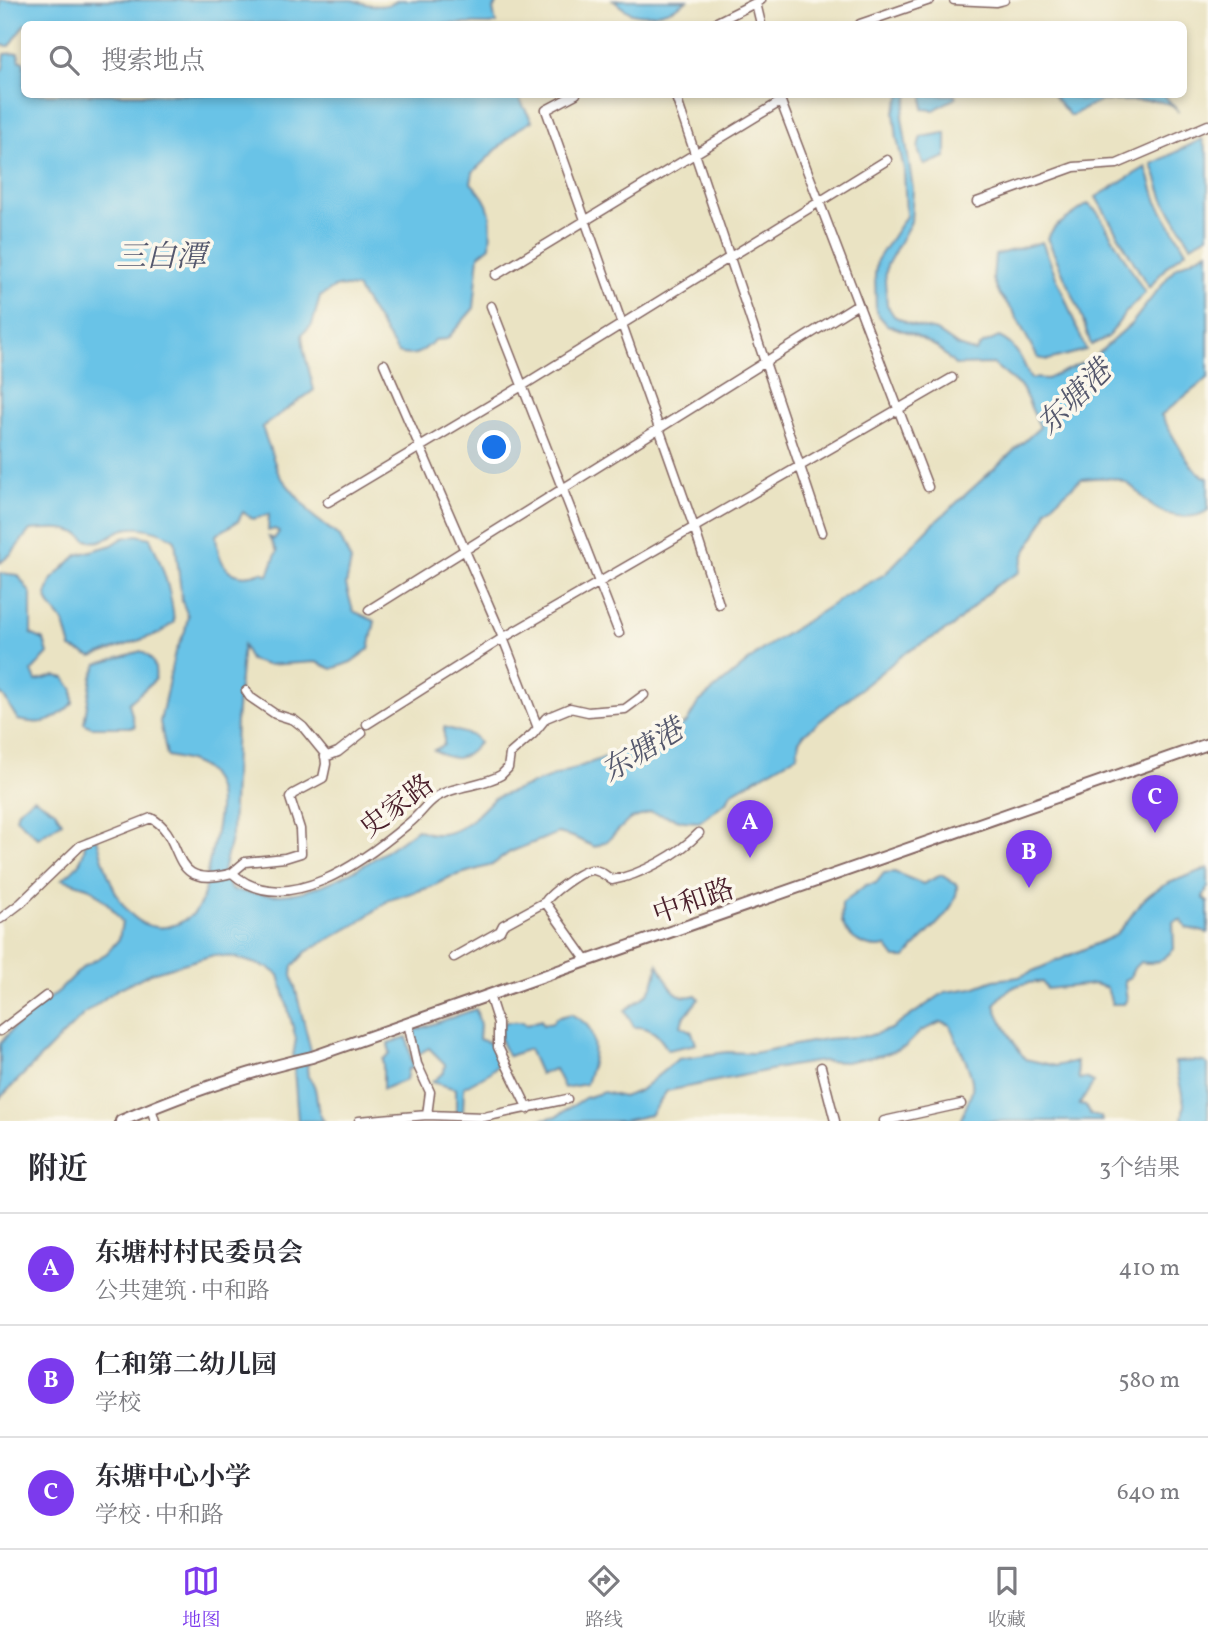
<!DOCTYPE html>
<html lang="zh">
<meta charset="utf-8">
<style>
body{margin:0;font-family:Vollkorn,"Noto Serif SC",serif;background:#f7f7f7;color:#2b2b33}
.you{position:absolute;left:495px;top:448px;width:24px;height:24px;margin:-18px;border:5px solid #fff;border-radius:50%;background:#1a73e8;box-shadow:0 0 0 10px #1a73e833}
.badge{display:grid;place-items:center;width:46px;height:46px;border-radius:50%;background:#7c3aed;color:#fff;font-size:23px;font-weight:700}
.pin{position:absolute;translate:-50% -58px;filter:drop-shadow(0 2px 4px #0008)}
.pin::after{content:'';position:absolute;top:37px;width:24px;height:21px;background:inherit;clip-path:polygon(0 0,100% 0,50% 100%)}
.list{margin:0;padding:0;list-style:none}
h2{display:flex;justify-content:space-between;align-items:center;height:91px;margin:0;padding:0 28px;font-size:30px}
h2 small{font-size:23px;font-weight:400;color:#7c7c81}
.list li{display:grid;grid-template-columns:46px 1fr auto;gap:21px;align-items:center;box-sizing:border-box;height:112px;padding:0 28px;border-top:2px solid #e1e1e2}
.list b{display:block;font-size:26px;white-space:nowrap}
.list p{margin:0;font-size:23px;white-space:nowrap;color:#7c7c81}
.list em{font-size:23px;font-style:normal;color:#7c7c81}
.icon{flex:none;width:38px;height:38px;fill:none;stroke:currentColor;stroke-width:2;stroke-linecap:round;stroke-linejoin:round}
.map{position:relative;flex:none;width:1208px;height:1121px;overflow:hidden}
.search{position:absolute;background:#fff;box-shadow:0 4px 10px #0003;left:21px;right:21px;top:21px;height:77px;display:flex;align-items:center;gap:18px;box-sizing:border-box;padding:0 24px;border-radius:10px;color:#7c7c81;font-size:26px}
.sheet{height:427px;background:#fff}
nav{display:flex;justify-content:space-around;align-items:center;box-sizing:border-box;height:98px;border-top:2px solid #e1e1e2;background:#fff;font-size:19px;color:#7c7c81}
nav a{display:grid;justify-items:center;gap:4px}
nav .on{color:#7c3aed}
.map>svg:first-child{display:block}
.water{fill:#69c3e7;stroke:#5a7189;stroke-width:2;fill-rule:evenodd}
.lines{fill:none;stroke-linecap:round;stroke-linejoin:round}
.minor-casing{stroke:#826460;stroke-width:11}
.tertiary-casing{stroke:#826460;stroke-width:14}
.minor{stroke:#fff;stroke-width:8}
.tertiary{stroke:#fff;stroke-width:10}
.labels{text-anchor:middle;stroke-width:7;stroke-linejoin:round;paint-order:stroke}
.street-label{font-size:28px;fill:#4a1f2b;stroke:#fbf7ec}
.water-label{font-size:30px;font-style:italic;fill:#55586d;stroke:#fbf7ec}
</style>
<div class="map">
<svg width="1208" height="1121" viewBox="0 0 1208 1121">
<rect width="100%" height="100%" fill="#fbf7ec"/>
<filter id="ink" filterUnits="userSpaceOnUse"><feTurbulence type="fractalNoise" baseFrequency=".0143" numOctaves="2"/><feDisplacementMap in="SourceGraphic" scale="14" xChannelSelector="R" yChannelSelector="G"/><feConvolveMatrix kernelMatrix="1 2 1 2 8 2 1 2 1" color-interpolation-filters="sRGB"/></filter>
<filter id="wash" filterUnits="userSpaceOnUse"><feTurbulence type="fractalNoise" baseFrequency=".00686" numOctaves="4" result="noise"/><feDisplacementMap in="SourceGraphic" scale="28" xChannelSelector="R" yChannelSelector="G"/><feGaussianBlur stdDeviation="1.57" result="paint"/><feColorMatrix in="noise" values="0 0 0 0 0 0 0 0 0 0 0 0 0 0 0 0 0 1.4 0 .05"/><feComposite in="paint" operator="in"/></filter>
<g filter="url(#wash)">
<rect width="100%" height="100%" fill="#eae3c3"/>
<path class="water" d="M0,0h352c16,5 31,10 46,0h102l-7,9 3,15 -462,-1 -10,2 -14,21 -10,-1z
M613,0h74c-13,11 -38,18 -55,13 -7,-2 -14,-9 -19,-13z
M18,53l2,8 4,1v32l493,1 15,26 -15,9 -44,42 -2,11c22,21 21,35 19,63l-11,9 -5,53 -27,31 -12,1c-13,12 -19,18 -37,13l-41,-65 -20,-2 -17,11 -8,28 -10,9 2,17 10,39 -52,37 17,48 35,42 26,20 11,24 -5,24 7,26 22,10 -6,28 -18,13 -19,7 -16,-7 -50,3 -16,-5 -7,-15 -7,75 -4,114 -9,38 8,18c15,2 33,6 49,5 45,-2 102,-39 137,-66 33,16 56,-8 77,-31l172,-63 21,-13 11,-19 65,-54 79,-51 43,-24 46,-48 109,-99 -18,-39 -29,-24 -38,1 -18,-18 -25,-13 -25,-9 -11,-13 -1,-37 2,-15 29,-44 -2,-47 -7,-30 -3,-27 7,-17h8l-7,22 11,72 -2,33 -24,43 -2,16 2,24 7,11 17,9 25,6 22,15 17,6 6,-7 18,-8c18,8 24,24 31,41l17,1 46,-21 39,-35 43,-55 33,-17v127l-47,37c11,17 29,59 47,63v32c-14,11 -38,7 -53,-2 -12,-8 -20,-23 -35,-28 -12,-4 -27,-2 -39,-1l-34,30 -3,10 -20,36 -5,17 -24,14 -43,41 -47,26 -101,81 -5,7 -2,14 -66,38 -4,8 -28,21 -15,-1 -33,-9 -22,8 -23,22 -11,5 -22,-10 -15,-4 -48,19 -18,13 -42,12 -19,10 -42,13 -31,23 -52,29 -13,14 -1,9 19,76 -4,17 1,9c13,11 5,32 16,44h-26l-5,-65 3,-17 -17,-64 -10,-7 -32,-10 -23,-3 -63,18 -35,17 -32,24 -84,84v-54l13,-16 47,-38 23,-23 24,-14 12,-14 3,-17 -12,-16 -20,-18 -28,-9c19,-13 23,-23 24,-45l11,5c9,32 25,94 69,88 9,-1 21,-7 28,-14 12,-13 11,-30 14,-45 5,-26 21,-70 2,-93 -9,-13 -28,-16 -43,-19l-7,-34 14,-66 11,-25 3,-15 -6,-15 -7,-61c-15,-10 -40,-17 -58,-8 -9,5 -17,13 -30,8 -1,0 -7,-6 -8,-6 -15,-8 -34,-5 -49,-4l-18,23 -12,10v-491l3,-4 2,-14zM243,512l10,7 16,-5 -1,17 7,-2 4,3 -5,7 -5,-2 8,14 -9,24 -6,-3c-32,12 -44,-7 -46,-37l22,-14z
M923,95h32l1,2 -22,13 -11,-1z
M1053,95h14l15,5 15,-5h67l15,17 -9,-8 -13,-3h-57l-30,15z
M946,133v24l-21,8c-6,-10 -9,-17 -4,-28z
M1202,139l6,18v79l-17,9 -27,-45 -12,-36z
M1146,167l11,35 29,49 -19,15 -18,22 -53,-91z
M1088,204l10,9 47,80 -18,18 -19,26 -17,8 -11,-34 -33,-73 8,-11z
M1042,242l44,108 -38,10 -10,-2 -25,-47 -13,-16 -7,-16 2,-24z
M137,535l13,3c12,26 22,55 24,84l-14,11 -68,24 -21,-9 -7,-25 -14,-18 -4,-10 6,-16 25,-24 35,-10 11,-7z
M0,573l18,2 13,19v40l13,6 4,14 -16,17 4,10 19,-5 10,2 8,12v13c-20,19 -28,23 -55,17l-14,-23 -4,-3z
M141,651c12,7 16,15 14,29l-26,23 6,24h-44l-7,-4 8,-46 6,-13z
M444,727l30,9 5,7c-15,18 -26,19 -45,7l10,-5z
M34,798l21,13 7,11 -24,16 -22,-20 2,-8z
M1208,868v19l-5,10 5,5v31l-21,-5 -6,-8 -8,2 1,27c-12,12 -17,16 -34,13l-6,6 -4,9 -6,3 3,19 -3,5h-12l-5,-16 -12,-4 -48,5 -5,-7c-21,0 -36,5 -47,23 3,12 22,43 30,54l31,7 20,-5 3,18 6,-1 9,4 -15,23 7,1 5,9 10,2 1,4h-142c4,-10 10,-21 12,-32 3,-15 -16,-47 -22,-64l-9,-3 -20,9 -16,16 -22,8 -38,7 -23,-1 -32,5 -123,25 -17,24 -27,6h-90l24,-5 28,-18 19,-6 19,5 16,-6 39,-32 49,-7 26,1 73,-14 42,-3 23,-7 54,-37 28,-4 21,-8 25,-3 93,-40c16,-11 21,-29 36,-41 16,-14 41,-20 60,-28z
M894,872l29,12 18,-9 16,10c2,29 -37,50 -51,73h-11l-9,-12c-18,4 -38,-6 -44,-24 -1,-5 0,-13 0,-19l24,-18 10,-2 8,-10z
M658,964c10,18 15,38 38,31l3,4 -16,19 -2,8 11,6 4,12 -28,6c-9,-14 -16,-24 -34,-23l-9,-17c24,-16 28,-16 33,-46z
M476,1009l4,16 -1,14 14,5 8,18 -12,11 -25,14 -1,24 -7,1v-23l-24,-7 12,-10 1,-8 -16,-16 -12,7 -4,-24z
M571,1014c6,4 15,8 18,14 9,17 3,39 -3,56l-22,4 -9,-19 -15,5 -11,-25 -20,7c-8,-12 -13,-21 -4,-34h18l3,3 15,-5 2,5 9,-2 4,-5z
M407,1037l6,31 -5,1 -2,11 -23,9v-30l7,-5 -2,-11z
M1196,1061l8,1 4,3v56h-26l2,-18 -9,-41z"/>
</g>
<g filter="url(#ink)">
<g class="lines">
<g class="minor-casing">
<path id="minor" d="M954,0l42,2 8,-2
M756,3l5,21
M713,24l48,-24
M860,24l70,-24
M576,94l-30,16 148,417 25,77
M675,94l147,438
M778,94l150,393
M977,202l97,-35 43,-3 91,-39
M496,275l284,-173
M491,306l128,327
M384,364l119,274 35,90
M328,502l194,-116 365,-226
M369,610l489,-306
M367,724l136,-86 449,-260
M325,757l13,-5 24,-19
M232,873l13,-11 40,-4 16,-5 -1,-24 -10,-31 3,-4 30,-16 3,-14 -1,-10 -22,-27 -9,-7 -19,-6 -25,-17 -4,-6
M545,902l42,59
M0,919l21,-16 59,-57 71,-28c37,19 14,74 81,55 53,48 133,-13 176,-49 10,-7 17,-19 27,-26 19,-13 48,-12 66,-23l7,-7 2,-14 23,-20 13,-16 24,-10 18,4 37,-3 19,-14
M454,957l46,-26 3,-6 42,-23c6,-9 35,-31 46,-32 8,-1 15,6 21,10 29,-5 67,-26 87,-47
M489,995l9,28v24l30,62
M408,1023l9,41 13,28 -3,23
M0,1031l46,-35
M821,1067l14,54
M151,1108l4,13
M359,1121l68,-6 57,2 83,-18
M884,1121l77,-17"/>
</g>
<g class="tertiary-casing">
<path id="tertiary" d="M121,1121c60,-26 128,-50 191,-64l896,-313"/>
</g>
<use href="#minor" class="minor"/>
<use href="#tertiary" class="tertiary"/>
</g>
</g>
<g class="labels">
<g class="street-label">
<text transform="translate(396 805) rotate(-37)" y="10">史家路</text>
<text transform="translate(693 900) rotate(-19)" y="10">中和路</text>
</g>
<g class="water-label">
<text x="161" y="266">三白潭</text>
<text transform="translate(1074 397) rotate(-45)" y="10">东塘港</text>
<text transform="translate(642 750) rotate(-32)" y="10">东塘港</text>
</g>
</g>
</svg>
<div class="you"></div>
<div class="pin badge" style="left:750px;top:858px">A</div>
<div class="pin badge" style="left:1029px;top:888px">B</div>
<div class="pin badge" style="left:1155px;top:833px">C</div>
<div class="search"><svg class="icon" aria-label="search" viewBox="0 0 24 24"><circle cx="10" cy="10" r="6"/><path d="M15 15l6 6"/></svg>搜索地点</div>
</div>
<section class="sheet">
<h2>附近<small>3个结果</small></h2>
<ul class="list">
<li><span class="badge">A</span><div><b>东塘村村民委员会</b><p>公共建筑 · 中和路</p></div><em>410 m</em></li>
<li><span class="badge">B</span><div><b>仁和第二幼儿园</b><p>学校</p></div><em>580 m</em></li>
<li><span class="badge">C</span><div><b>东塘中心小学</b><p>学校 · 中和路</p></div><em>640 m</em></li>
</ul>
</section>
<nav>
<a class="on"><svg class="icon" aria-label="map" viewBox="0 0 24 24"><path d="M3 6l6-2 6 2 6-2v14l-6 2-6-2-6 2zM9 4v14M15 6v14"/></svg>地图</a>
<a><svg class="icon" aria-label="directions" viewBox="0 0 24 24"><path d="M12 3l9 9-9 9-9-9zM9 14v-3h6M13 9l2 2-2 2"/></svg>路线</a>
<a><svg class="icon" aria-label="saved" viewBox="0 0 24 24"><path d="M7 4h10v16l-5-4-5 4z"/></svg>收藏</a>
</nav>
